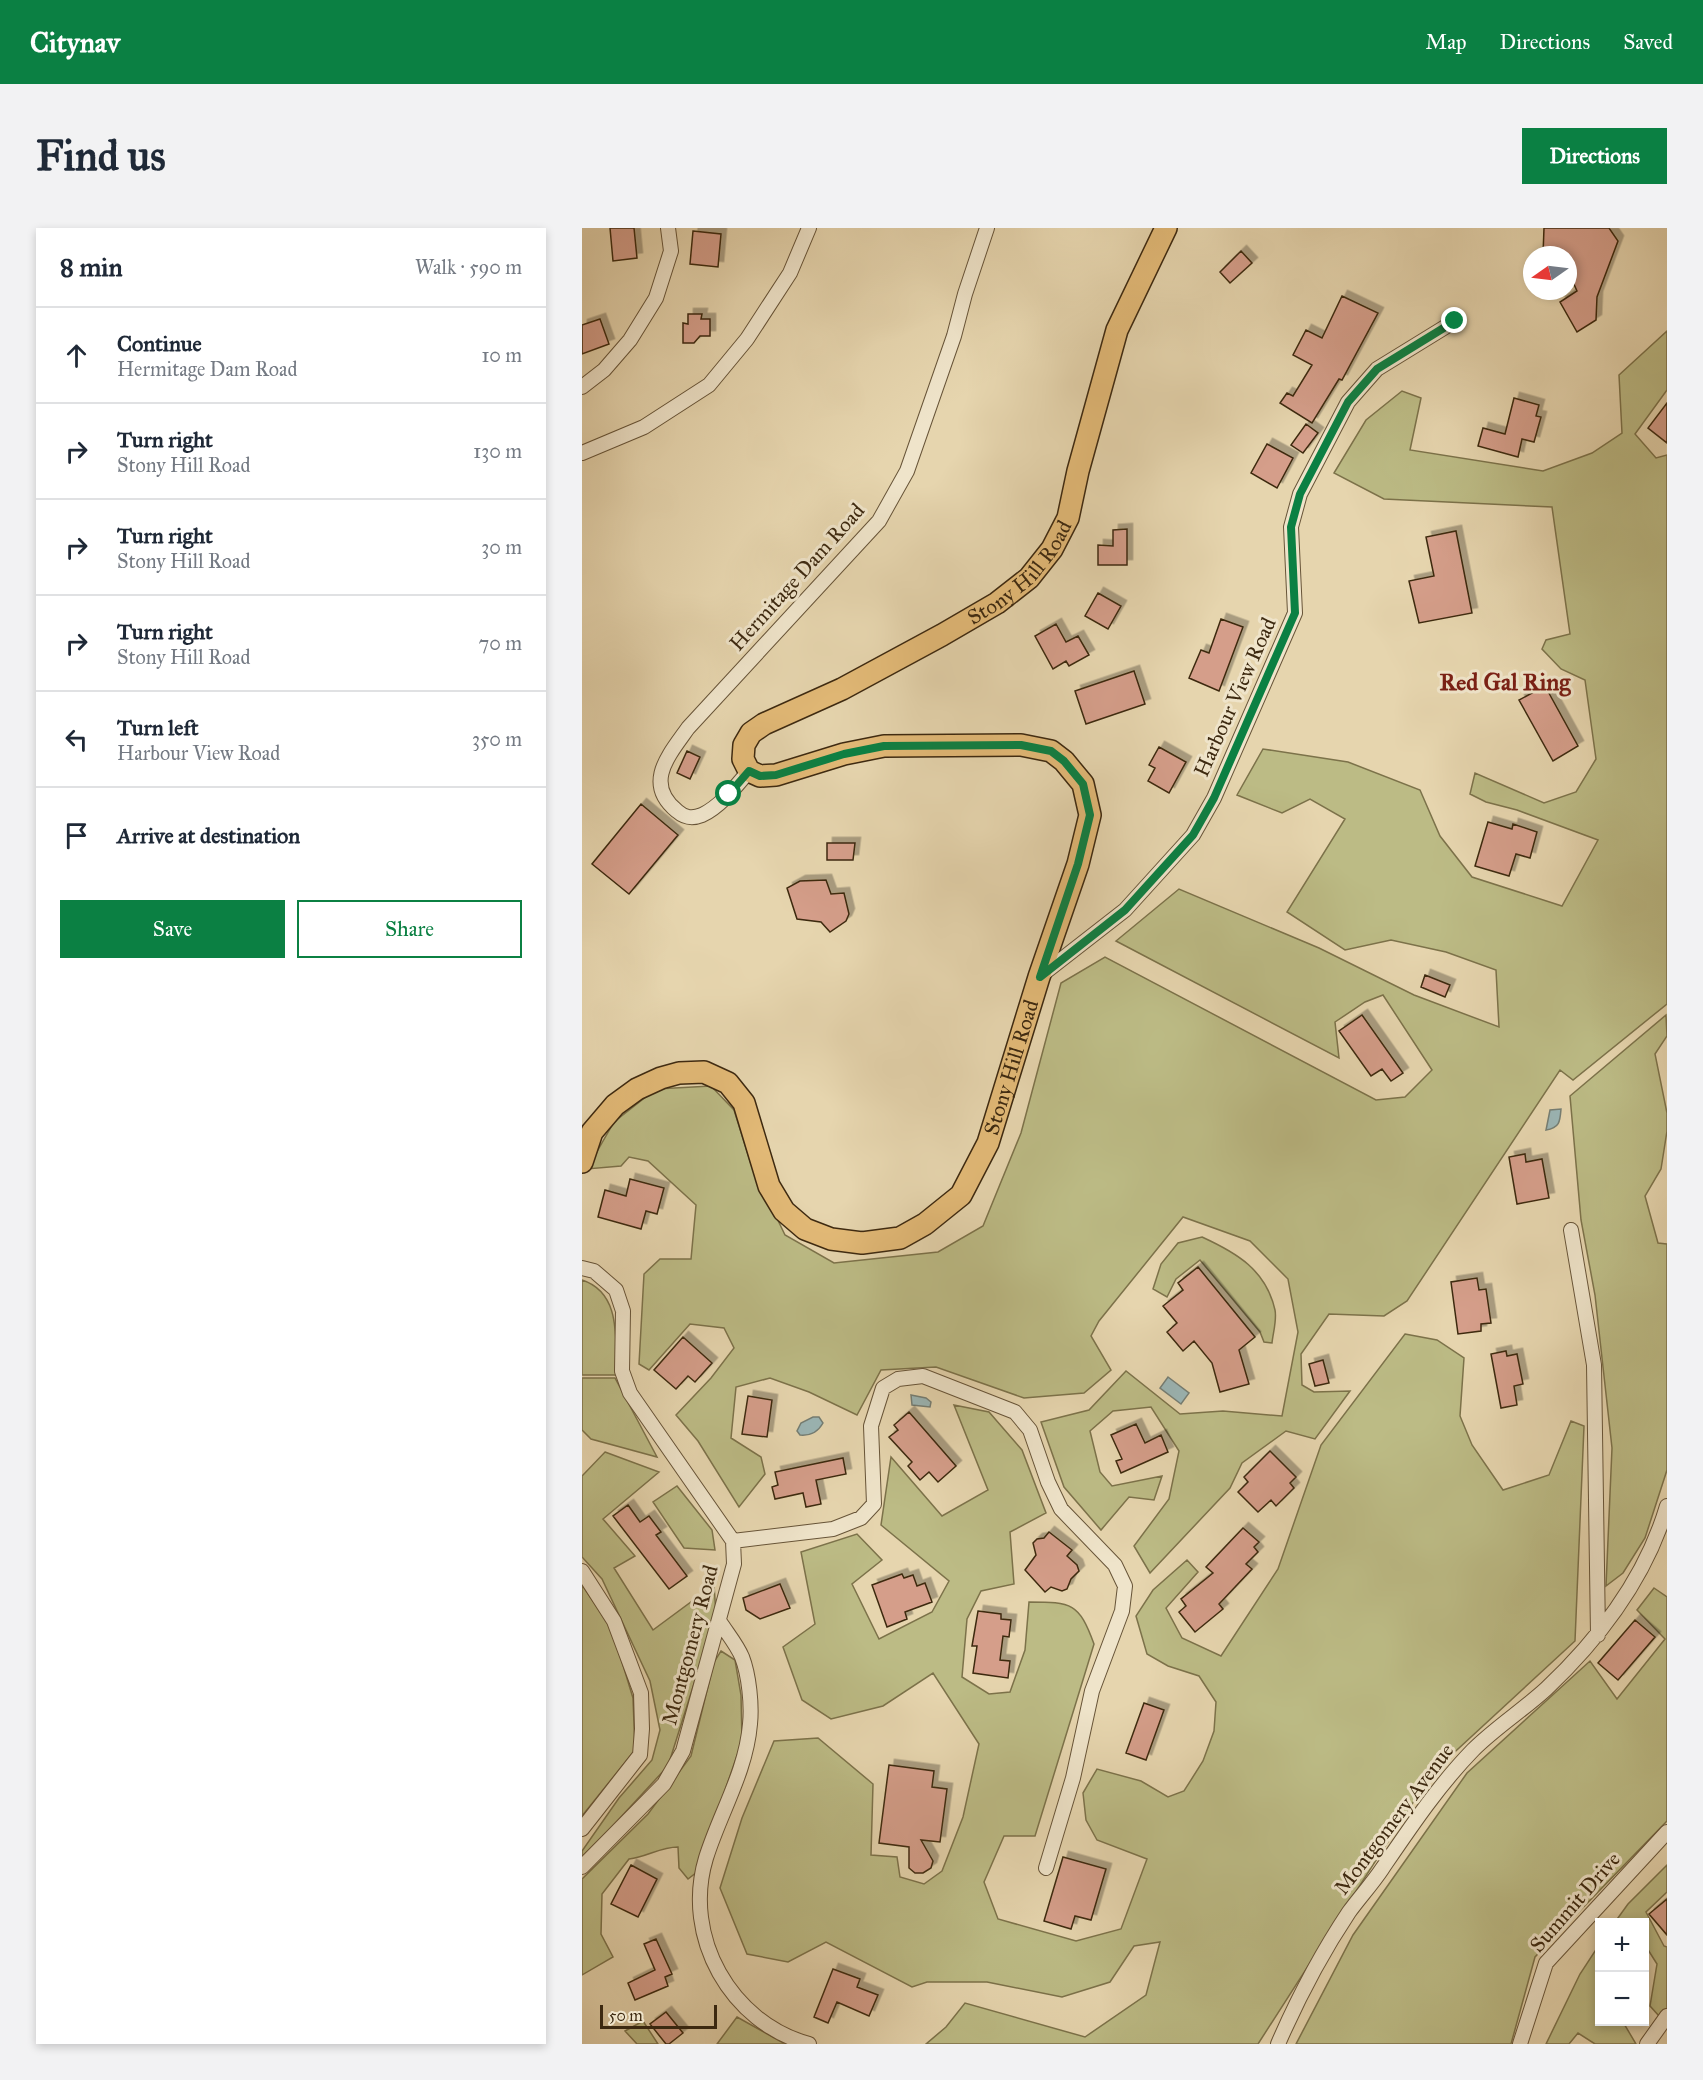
<!DOCTYPE html>
<meta charset="utf-8">
<style>
body{margin:0;font-family:"IM FELL Great Primer",serif;background:#f2f2f3;color:#1f2937}
.controls{position:absolute;right:18px;bottom:18px;display:grid;overflow:hidden;border-radius:0px;box-shadow:0 3px 9px #0003}
.controls button{width:54px;height:54px;display:grid;place-items:center;padding:0;border:0;border-bottom:2px solid #e0e1e3;background:#fff;color:#1f2937;font:30px sans-serif}
.compass{position:absolute;left:941px;top:18px;width:54px;height:54px;border-radius:50%;background:#fff;box-shadow:0 3px 9px #0003;rotate:256deg}
.scale{position:absolute;left:18px;bottom:15px;width:117px;box-sizing:border-box;padding-left:6px;border:3px solid #3d2910;border-top:0;font-size:16px;line-height:21px;white-space:nowrap;color:#3d2910;-webkit-text-stroke:4px #efe4ca;paint-order:stroke}
.stop{position:absolute;width:18px;height:18px;margin:-14px;border:4px solid #0b8043;border-radius:50%;background:#fff}
.stop.end{background:#0b8043;border-color:#fff;box-shadow:0 2px 6px #0008}
.list{margin:0;padding:0;list-style:none}
h2{display:flex;justify-content:space-between;align-items:center;height:78px;margin:0;padding:0 24px;font-size:26px}
h2 small{font-size:20px;font-weight:400;color:#747a83}
.list li{display:grid;grid-template-columns:39px 1fr auto;gap:18px;align-items:center;box-sizing:border-box;height:96px;padding:0 24px;border-top:2px solid #e0e1e3}
.list b{display:block;font-size:22px;white-space:nowrap}
.list p{margin:0;font-size:20px;white-space:nowrap;color:#747a83}
.list em{font-size:20px;font-style:normal;color:#747a83}
.actions{display:flex;gap:12px;padding:18px 24px}
.actions a{flex:1;padding:14px 0;border:2px solid #0b8043;border-radius:0px;text-align:center;font-size:21px;color:#0b8043}
.actions .main{background:#0b8043;color:#fff}
.icon{flex:none;width:33px;height:33px;fill:none;stroke:currentColor;stroke-width:2;stroke-linecap:round;stroke-linejoin:round}
.map{position:relative;flex:none;width:1085px;height:1816px;overflow:hidden;border-radius:0px}
header{display:flex;align-items:center;gap:36px;box-sizing:border-box;height:84px;padding:0 30px;background:#0b8043;color:#fff}
header strong{font-size:28px}
nav{display:flex;gap:33px;margin-inline-start:auto;font-size:21px}
.intro{display:flex;align-items:center;justify-content:space-between;box-sizing:border-box;height:144px;padding:0 36px}
h1{margin:0;font-size:42px}
.button{padding:15px 27px;border-radius:0px;background:#0b8043;color:#fff;font-size:21px;font-weight:700}
main{display:flex;gap:36px;padding:0 36px}
aside{flex:1;background:#fff;border-radius:0px;box-shadow:0 3px 9px #0003}
.map>svg:first-child{display:block}
.green{fill:#bcbb85;stroke:#7c724a;stroke-width:1.5}
.water{fill:#9bb6b6;stroke:#757e74;stroke-width:1.5}
.building{fill:#d59e8a;stroke:#3d2910;stroke-width:1.5;filter:url(#shadow)}
.lines{fill:none;stroke-linecap:round;stroke-linejoin:round}
.street-casing{stroke:#675438;stroke-width:16}
.primary-casing{stroke:#3d2910;stroke-width:24}
.street{stroke:#efe4ca;stroke-width:14}
.primary{stroke:#e3ba77;stroke-width:21}
.route{stroke:#0b8043;stroke-width:8}
.labels{text-anchor:middle;stroke-width:6;stroke-linejoin:round;paint-order:stroke}
.street-label{font-size:21px;fill:#3d2910;stroke:#efe4ca}
.quarter-label{font-size:24px;font-weight:bold;fill:#7a1f14;stroke:#efe4ca}
</style>
<header>
<strong>Citynav</strong>
<nav><a>Map</a><a>Directions</a><a>Saved</a></nav>
</header>
<div class="intro"><h1>Find us</h1><a class="button">Directions</a></div>
<main>
<aside>
<h2>8 min<small>Walk · 590 m</small></h2>
<ul class="list">
<li><svg class="icon" aria-label="ahead" viewBox="0 0 24 24"><path d="M12 20V5M6 11l6-6 6 6"/></svg><div><b>Continue</b><p>Hermitage Dam Road</p></div><em>10 m</em></li>
<li><svg class="icon" aria-label="right" viewBox="0 0 24 24"><path d="M7 20v-9h11M14 6l5 5-5 5"/></svg><div><b>Turn right</b><p>Stony Hill Road</p></div><em>130 m</em></li>
<li><svg class="icon" aria-label="right" viewBox="0 0 24 24"><path d="M7 20v-9h11M14 6l5 5-5 5"/></svg><div><b>Turn right</b><p>Stony Hill Road</p></div><em>30 m</em></li>
<li><svg class="icon" aria-label="right" viewBox="0 0 24 24"><path d="M7 20v-9h11M14 6l5 5-5 5"/></svg><div><b>Turn right</b><p>Stony Hill Road</p></div><em>70 m</em></li>
<li><svg class="icon" aria-label="left" viewBox="0 0 24 24"><path d="M17 20v-9H6M10 6l-5 5 5 5"/></svg><div><b>Turn left</b><p>Harbour View Road</p></div><em>350 m</em></li>
<li><svg class="icon" aria-label="arrive" viewBox="0 0 24 24"><path d="M6 21V4h12l-3 4 3 4H6"/></svg><div><b>Arrive at destination</b></div></li>
</ul>
<div class="actions"><a class="main">Save</a><a>Share</a></div>
</aside>
<div class="map">
<svg width="1085" height="1816" viewBox="0 0 1085 1816">
<defs>
<filter id="shadow"><feDropShadow dx="5.5" dy="-5.5" stdDeviation="0" flood-color="#0004"/></filter>
</defs>
<rect width="100%" height="100%" fill="#e6d5ae"/>
<filter id="stains"><feTurbulence type="fractalNoise" baseFrequency=".00333" numOctaves="4"/><feColorMatrix values="0 0 0 0 .2 0 0 0 0 .09 0 0 0 0 .02 0 0 0 .5 -.17"/></filter>
<radialGradient id="worn" r=".72"><stop offset=".6" stop-color="#630" stop-opacity="0"/><stop offset="1" stop-color="#630" stop-opacity=".3"/></radialGradient>
<path class="green" d="M1085,103v59l-32,44 21,24 11,-3v549l-94,76 -13,-10 -153,231 -23,15 -55,-2 -28,40 1,31 12,7 36,-1 -35,48 -29,-8 -44,32 -12,25 -80,85 -16,-27 35,-47 10,-48 -28,-44 -38,4 -23,20 10,41 12,14 50,-10 -8,24 -25,-3 -28,33 -37,-43 -23,-65 48,-12 37,-39 54,43 43,-3 59,5 16,-84 -10,-53 -38,-38 -67,-24 -84,104 -8,15 20,34 -27,23 -60,5 -88,-31 -55,3 -24,45 -48,-23 -39,-14 -34,9 -5,51 30,19 4,17 -26,33 -41,-66 -22,-26 35,-37 23,-30 -10,-20 -34,-4 -41,46 -10,-6 5,-90 16,-15h31l5,-54 -48,-44 -19,-4 -8,9 -34,3 27,-47 42,-33 55,-3 23,24 17,54 34,71 49,28 104,-11 45,-26 38,-93 40,-150 44,-26 271,143 29,-3 27,-27 -49,-75 -18,7 -30,20 4,36 -223,-117 63,-52 140,59 95,47 85,32 -3,-57 -50,-18 -55,-12 -46,10 -58,-38 58,-93 -35,-20 -28,14 -45,-18 26,-46 85,13 72,28 20,46 32,41 90,29 36,-66 -81,-30 -31,-8 -16,-8 5,-21 69,30 32,-11 20,-33 -11,-79 -24,-11 -19,-20 4,-9 24,-6 -18,-127 -168,-8 -50,-26 32,-53 36,-29 19,7 -11,52 133,21 49,-18 30,-20 -3,-58z
M1084,787l1,21 -12,18 12,59v18l-6,38 -16,27 13,47 9,1v226l-22,68 -22,35 -17,13 6,-138 -17,-153 -14,-75 -11,-124z
M620,1009c35,16 64,33 73,73 2,10 -2,23 -3,33l-8,-1 -4,-10 -60,-72 -24,19 -9,18 -14,-8 8,-25 17,-21z
M0,1052c40,13 33,60 35,95h-35z
M823,1106l32,6 27,18 -4,58 12,29 31,45 46,-15 22,-54 13,5 -9,215 -143,132 -174,271h-332l20,-17 19,-24 120,34 61,-42 14,-53 -26,4 -24,36 -48,15 -75,-15h-60l-15,5 -86,-45 -38,20 -41,-8 -27,-66 22,-70 32,-77 44,-3 55,46 -2,71 26,2 3,20 24,7 18,-13 21,-54 16,-73 -46,-71 -50,33 -52,13 -29,-19 -19,-53 32,-23 -14,-72 56,-18 25,26 -30,24 27,55 53,-27 17,-31 -68,-56 10,-68 51,59 46,-26 -34,-85 35,7 33,38 24,63 -36,19 4,52 -33,7 -14,28 -5,58 27,17 21,-2 15,-42 4,-48c43,0 50,1 65,42l-59,192h-31l-20,46 14,37 78,22 45,-12 26,-70 -50,-19 -11,-20 -3,-27 14,-24 44,12 27,16 16,-6 19,-30 11,-30 2,-29 -17,-26 -31,-10 -21,-12 -11,-38 17,-26 34,-30 11,12 -32,36 16,30 39,18 57,-87 43,-124z
M0,1150h33l42,79 -66,-18 -9,-9z
M23,1224l54,20 -56,47 32,37 -21,12 39,62 61,-45 2,29 -48,152 -86,93v-8l37,-53 33,-38 8,-30 -10,-49 -48,-102 -20,-22v-81z
M95,1258l35,44 3,20 -31,-2 -31,-46z
M0,1357l30,44 21,69 2,52 -53,66z
M1072,1360l13,9v224l-132,136 -24,87h-215l57,-109 114,-162 123,-112 27,38 48,-60 -28,-29z
M139,1423l14,9 6,35 1,46 -45,131 -9,7 -9,-11 -1,-21c-18,0 -31,10 -49,12l-27,35 -1,40 12,23 -31,18v-96l66,-65 43,-58 23,-94z
M1085,1637v27l-21,20 18,34 3,1v62l-7,8 -10,-11 7,-42 -12,-19 -1,-23h-29l13,-18z
M1017,1717v77h24l13,22h-41l-17,-11 -9,11h-23l34,-70z
M155,1789l48,27h-68z
M61,1793l15,23h-21l-12,-13z"/>
<path class="water" d="M979,881c-1,12 -1,19 -15,21l4,-20z
M586,1149l21,16 -8,11 -21,-16z
M329,1167l15,3 5,4 -1,5 -18,-2z
M231,1189h6l4,6c-5,9 -12,13 -23,12l-3,-4 4,-8z"/>
<path class="building" d="M28,0h24l3,30 -24,3z
M962,0h65l9,13 -21,56 -1,23 -19,12 -17,-30 17,-11 -9,-20v-16h-25z
M111,3l28,3 -3,33 -28,-3z
M659,23l11,12 -22,20 -10,-11z
M760,68l36,17 -36,67 -3,-1 -27,44 -32,-20 7,-10 6,3 19,-31 -19,-10 13,-25 16,8z
M106,86h14l-1,5h9v17h-10l-6,7h-11v-20l5,1z
M18,91l9,25 -27,10v-29z
M932,170l25,7 -3,11 5,1 -7,25 -12,-3 -4,18 -40,-11 5,-18 22,6z
M1085,175v40l-19,-15z
M724,196l12,9 -15,20 -12,-8z
M685,216l26,14 -16,30 -26,-15z
M545,301v36h-29v-20l15,1v-16z
M874,303l16,82 -53,10 -10,-42 25,-5 -8,-39z
M516,365l23,13 -13,23 -23,-13z
M639,391l22,8 -24,64 -30,-13 12,-28 8,3z
M474,396l10,18 12,-6 11,19 -20,11 -3,-5 -13,8 -18,-33z
M552,443l11,33 -59,20 -11,-33z
M963,458l33,60 -25,15 -34,-61z
M577,519l27,15 -17,31 -21,-12 7,-13 -6,-3z
M105,523l13,6 -10,22 -13,-6z
M59,576l37,31 -49,59 -37,-30z
M906,594l24,7 1,-5 24,8 -7,26 -14,-4 -7,22 -34,-10z
M245,615h28l-2,17h-26z
M244,652l5,14 13,-1 5,21 -3,7 -16,11 -9,-10 -24,-3 -10,-31 13,-7z
M843,747l25,10 -5,12 -24,-10z
M780,787l41,58 -12,8 -9,-12 -11,7 -32,-45z
M943,926l1,8 16,-3 7,39 -32,6 -8,-47z
M48,951l34,9 -7,26 -11,-3 -5,18 -43,-12 7,-27 21,6z
M616,1039l57,70 -16,13 10,34 -29,8 -8,-29 -18,-22 -11,10 -16,-19 10,-9 -14,-17 20,-16 -5,-7z
M895,1050l2,12 7,-1 5,34 -10,1v7l-23,3 -7,-52z
M101,1109l29,26 -17,19 -7,-6 -12,13 -22,-19z
M924,1123l1,5 10,-2 6,30 -9,2 3,19 -16,3 -10,-54z
M741,1132l6,23 -14,3 -6,-22z
M166,1168l24,4 -5,37 -25,-3z
M327,1184l47,54 -18,16 -9,-10 -9,8 -12,-14 4,-4 -23,-25 9,-7 -4,-5z
M554,1196l9,19 16,-8 7,17 -47,21 -5,-12 6,-2 -11,-24z
M688,1223l26,26 -6,6 4,5 -18,18 -5,-6 -13,12 -20,-20 10,-10 -4,-5z
M261,1230l3,16 -30,6 5,24 -15,3 -3,-14 -28,6 -3,-12 6,-2 -3,-13z
M46,1277l12,17 9,-6 12,16 -5,3 31,41 -18,13 -56,-73z
M661,1300l16,14 -5,5 4,5 -12,12 6,5 -33,35 4,5 -28,23 -16,-20 7,-6 -5,-7 32,-26 -7,-6z
M467,1304l23,18 -5,6 10,9 2,6 -8,8 -4,10 -5,2 -11,-4 -6,5 -20,-22 11,-15 -3,-12 4,-4 7,-1z
M320,1346l2,4 9,-3 4,11 8,-3 7,19 -27,10 2,7 -20,8 -15,-42z
M198,1356l10,24 -30,11 -14,-9 -3,-12z
M396,1383l23,3v5l10,1 -2,17 -6,-1 -3,24 10,1 -2,17 -35,-5 4,-27h-5z
M1053,1392l20,17 -37,43 -20,-17z
M562,1475l20,7 -18,50 -20,-7z
M307,1537l45,6 -2,16 15,2 -7,53 -19,-2 12,21 -2,7 -8,5h-8l-6,-5v-21l-30,-4z
M481,1629l43,12 -15,51 -16,-4 -4,13 -27,-8z
M49,1637l26,14 -19,38 -27,-13z
M1085,1671v36l-18,-21z
M74,1711l16,35 -7,3 3,9 -33,14 -7,-17 27,-13 -11,-26z
M251,1741l27,10 -3,8 21,8 -9,21 -32,-14 -9,21 -14,-6z
M84,1784l17,21 -14,11h-3l-16,-20z"/>
<g class="lines">
<g class="street-casing">
<path id="street" d="M0,159l22,-17 26,-30 26,-42 15,-47 -3,-23
M0,225l62,-26 65,-42 38,-46 43,-66 19,-45
M167,543c-13,15 -28,35 -47,44 -10,4 -17,3 -25,-4 -34,-28 -8,-56 11,-83l191,-207 28,-50 47,-135 11,-42 22,-66
M457,749l86,-67 68,-75 21,-37 81,-185 -4,-86 9,-33 48,-92 29,-33 78,-48
M989,1002l23,135 4,270
M0,1040l12,3 22,19 7,21 -1,60 8,22 103,148 1,23 -51,187 -19,33 -82,83
M151,1313l100,-12 28,-11 13,-14 -3,-78 12,-38 15,-9 25,-3 92,36 15,18 18,52 13,27 54,56 10,21 -3,25 -30,80 -19,87 -27,90
M0,1343l32,50 27,72 1,36 -2,26 -58,74
M138,1394c7,11 17,23 22,35 7,18 10,48 8,67 -4,48 -30,89 -44,134 -24,79 25,165 103,186
M696,1816c20,-46 43,-90 71,-132 11,-15 23,-28 33,-43 28,-41 56,-83 91,-119 22,-22 50,-40 73,-61 54,-51 100,-112 121,-183
M938,1816l26,-81 121,-131
M1065,1816l20,-28"/>
</g>
<g class="primary-casing">
<g id="primary">
<path id="s1" d="M0,934l10,-30 23,-27 22,-16 24,-11 18,-5 25,-1 24,11 16,20 25,83 15,25 21,18 26,10 31,4 38,-5 25,-14 36,-29 27,-52 51,-166 39,-113 12,-49 -7,-31 -19,-23 -13,-10 -30,-6 -137,1 -40,8 -68,21 -16,1 -11,-5 -6,-12 1,-14 7,-12 13,-9 78,-35 100,-54 55,-32 32,-25 23,-29 16,-31 10,-47 39,-141 49,-102"/>
</g>
</g>
<use href="#street" class="street"/>
<use href="#primary" class="primary"/>
</g>
<g class="lines">
<path class="route" d="M147,566l20,-23 11,5 16,-1 68,-21 40,-8 137,-1 30,6 13,10 19,23 7,31 -12,49 -38,113 85,-67 68,-75 21,-37 81,-185 -4,-86 9,-33 48,-92 29,-33 78,-48"/>
</g>
<g class="labels">
<g class="street-label">
<text dy="7" stroke="none"><textPath href="#s1" startOffset="1678">Stony Hill Road</textPath></text>
<text transform="translate(215 349) rotate(-48)" y="7">Hermitage Dam Road</text>
<text transform="translate(653 469) rotate(-66)" y="7">Harbour View Road</text>
<text dy="7" stroke="none"><textPath href="#s1" startOffset="670">Stony Hill Road</textPath></text>
<text transform="translate(108 1417) rotate(-75)" y="7">Montgomery Road</text>
<text transform="translate(812 1591) rotate(-53)" y="7">Montgomery Avenue</text>
<text transform="translate(993 1674) rotate(-49)" y="7">Summit Drive</text>
</g>
<g class="quarter-label">
<text x="923" y="462">Red Gal Ring</text>
</g>
</g>
<rect width="100%" height="100%" filter="url(#stains)"/>
<rect width="100%" height="100%" fill="url(#worn)"/>
</svg>
<div class="controls">
<button>+</button>
<button>−</button>
</div>
<svg class="compass" viewBox="-18 -18 36 36"><path d="M0-13l5 13h-10z" fill="#e53935"/><path d="M0 13l5-13h-10z" fill="#747a83"/></svg>
<div class="scale">50 m</div>
<div class="stop" style="left:147px;top:566px"></div>
<div class="stop end" style="left:873px;top:93px"></div>
</div>
</main>
